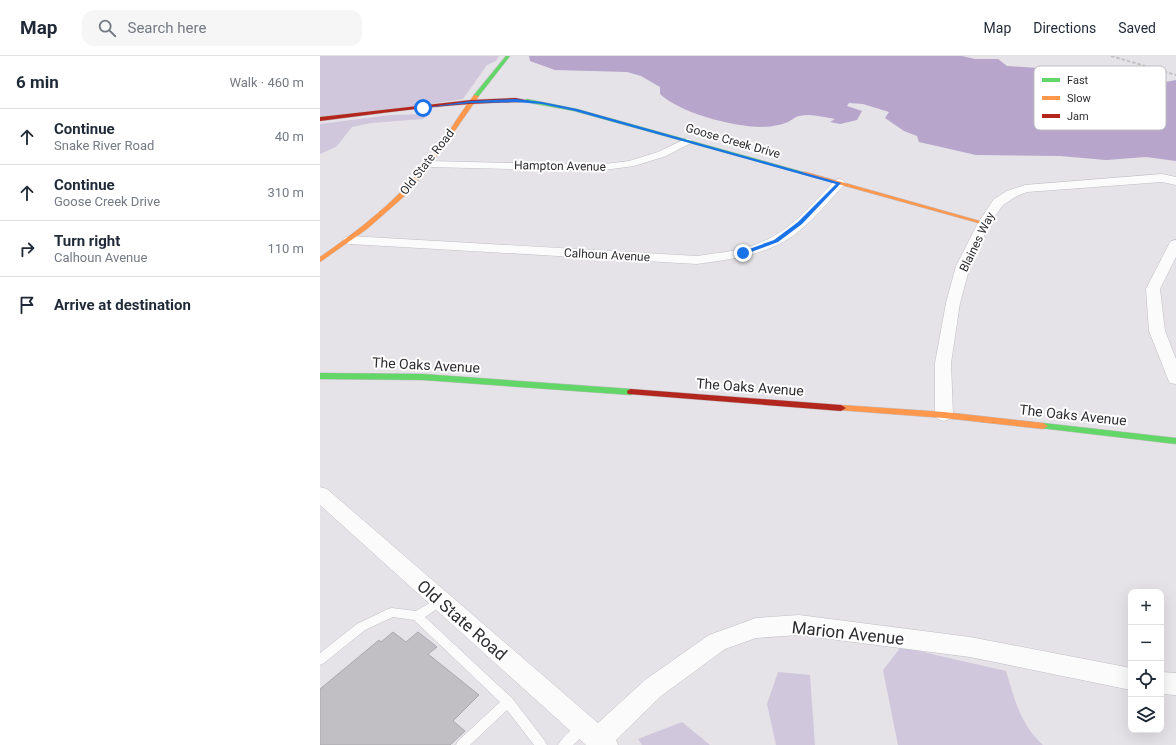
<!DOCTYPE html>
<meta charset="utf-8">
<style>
body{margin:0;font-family:Roboto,sans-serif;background:#f6f6f7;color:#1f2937}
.controls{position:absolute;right:12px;bottom:12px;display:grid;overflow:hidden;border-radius:8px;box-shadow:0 4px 16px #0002}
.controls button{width:36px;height:36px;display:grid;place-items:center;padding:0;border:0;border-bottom:1px solid #e0e1e3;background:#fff;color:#1f2937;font:20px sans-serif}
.stop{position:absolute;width:12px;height:12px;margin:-9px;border:3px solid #1a73e8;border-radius:50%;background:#fff}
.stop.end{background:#1a73e8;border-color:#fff;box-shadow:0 1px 4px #0008}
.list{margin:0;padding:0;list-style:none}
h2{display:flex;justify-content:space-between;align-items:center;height:52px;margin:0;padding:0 16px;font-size:17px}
h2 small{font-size:13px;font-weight:400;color:#747a83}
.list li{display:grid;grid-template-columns:26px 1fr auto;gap:12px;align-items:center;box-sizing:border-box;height:56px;padding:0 16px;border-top:1px solid #e0e1e3}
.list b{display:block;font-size:15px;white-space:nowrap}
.list p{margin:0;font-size:13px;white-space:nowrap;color:#747a83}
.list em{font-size:13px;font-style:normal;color:#747a83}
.icon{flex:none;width:22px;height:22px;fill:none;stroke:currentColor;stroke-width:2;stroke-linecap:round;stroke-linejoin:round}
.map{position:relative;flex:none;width:856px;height:689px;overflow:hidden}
header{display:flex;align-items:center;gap:24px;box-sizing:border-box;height:56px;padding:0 20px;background:#fff;border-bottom:1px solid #e0e1e3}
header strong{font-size:19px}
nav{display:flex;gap:22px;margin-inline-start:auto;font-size:14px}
.search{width:280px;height:36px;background:#f6f6f7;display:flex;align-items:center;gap:10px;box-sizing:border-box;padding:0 14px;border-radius:12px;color:#747a83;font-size:15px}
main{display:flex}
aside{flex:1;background:#fff}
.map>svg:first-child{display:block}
.green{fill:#d1c7dc}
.water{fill:#b7a5cb}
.building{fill:#c2bfc4;stroke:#aaa8ac}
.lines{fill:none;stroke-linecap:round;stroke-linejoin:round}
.lane-casing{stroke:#c0bec2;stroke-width:1}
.street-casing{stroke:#c0bec2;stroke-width:1}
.fast-casing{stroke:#c0bec2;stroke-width:1}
.slow-casing{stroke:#c0bec2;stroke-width:1}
.jam-casing{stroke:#c0bec2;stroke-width:1}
.lane{fill:#fbfbfc;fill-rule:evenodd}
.street{fill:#fbfbfc;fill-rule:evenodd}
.fast{fill:#63d668;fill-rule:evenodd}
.slow{fill:#ff974d;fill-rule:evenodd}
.jam{fill:#b3261e;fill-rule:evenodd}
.rail{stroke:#c2c2c3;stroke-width:2;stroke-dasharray:3.5 2;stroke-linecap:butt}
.route{fill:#1a73e8}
.labels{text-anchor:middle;stroke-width:4;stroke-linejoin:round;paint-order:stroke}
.far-street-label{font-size:12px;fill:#2d2b2f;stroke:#fff}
.street-label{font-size:14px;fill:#2d2b2f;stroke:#fff}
.near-street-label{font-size:17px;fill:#2d2b2f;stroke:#fff}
.key{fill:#fff;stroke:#c0bfc1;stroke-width:1}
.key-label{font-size:11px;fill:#2d2b2f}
</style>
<header>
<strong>Map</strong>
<div class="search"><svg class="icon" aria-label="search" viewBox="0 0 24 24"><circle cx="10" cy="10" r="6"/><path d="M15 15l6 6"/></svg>Search here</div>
<nav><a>Map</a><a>Directions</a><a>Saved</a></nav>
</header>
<main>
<aside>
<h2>6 min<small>Walk · 460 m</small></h2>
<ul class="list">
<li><svg class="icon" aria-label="ahead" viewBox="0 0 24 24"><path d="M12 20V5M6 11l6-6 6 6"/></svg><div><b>Continue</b><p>Snake River Road</p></div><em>40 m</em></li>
<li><svg class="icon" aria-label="ahead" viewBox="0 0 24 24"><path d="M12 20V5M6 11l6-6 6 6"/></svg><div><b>Continue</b><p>Goose Creek Drive</p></div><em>310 m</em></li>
<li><svg class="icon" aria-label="right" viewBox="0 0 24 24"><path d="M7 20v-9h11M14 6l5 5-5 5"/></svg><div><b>Turn right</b><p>Calhoun Avenue</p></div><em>110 m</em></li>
<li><svg class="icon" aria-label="arrive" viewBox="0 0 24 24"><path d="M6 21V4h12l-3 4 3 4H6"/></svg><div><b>Arrive at destination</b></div></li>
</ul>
</aside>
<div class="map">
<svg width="856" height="689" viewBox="0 0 856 689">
<rect width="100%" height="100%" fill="#e5e2e8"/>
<path class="green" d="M0,0h179l-3,5 -9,4 -24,34 -39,6 -104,12z
M111,58l-8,5 -52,4 -19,4 -16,20 -16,7v-30l70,-9z
M581,591l105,24c8,27 15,55 37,74h-145l-15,-75z
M458,616l32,3 5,70h-39l-9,-41z
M362,666l28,23h-68l-4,-6z"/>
<path class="water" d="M209,0h433l13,3h23l9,7 62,4 20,5 12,7 21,5 22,-1 32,-6v81l-30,-4 -40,3 -46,-4 -84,-1 -57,-13 -2,-6 -13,-5 -19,-13 4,-6 -26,-8 -14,-1 -2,3 15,5 -5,9 -17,4 -10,-2 5,-3c-12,-2 -24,-6 -36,-3 -4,1 -7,4 -11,6 -4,2 -10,3 -15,4 -28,5 -92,-12 -113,-32v-7l-19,-11 -14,-4 -72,-2 -25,-9z"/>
<path class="building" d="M73,576l13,10 12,-10 19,15 -9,7 51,41 -26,26 12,10 -15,14h-130v-56l59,-49 2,2z"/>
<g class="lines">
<g class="lane-casing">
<path id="lane" d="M120,541l4,1 1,3 -1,3 -19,13 87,81 33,43 2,4h-13l-27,-35 -37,35h-14l2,-4 42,-39 -86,-82 -21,-3 -28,13 -41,33 -4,2v-12l37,-29 31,-15 4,-1 24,3z
M262,667l4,2 2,4 -2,4 -13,12h-15c4,-8 16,-18 24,-22z"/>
</g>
<g class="street-casing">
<path id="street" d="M367,82l4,1 1,2 -1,2 -25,13 -32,10 -38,5 -167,-4 -6,-3 6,-3 167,4 33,-4 29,-9z
M842,118l14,3v8l-14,-3 -135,10 -12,5 -12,8 -13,18 -20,43 -10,37 -9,60 2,52 -3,4 -6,2 -6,-2 -3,-4v-52l11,-60 10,-37 22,-43 16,-24 13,-8 18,-6z
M519,123l4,1 2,3 -2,3c-14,15 -28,32 -45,46 -29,23 -66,27 -101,32l-347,-20 -5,-1 -2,-3 2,-3 5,-1 347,20c18,-3 37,-4 54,-10 36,-11 59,-39 84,-66z
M856,184v17l-16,32 5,42 11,28v25l-6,-1 -2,-4 -19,-48 -3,-42 23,-45 2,-3z
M0,431l7,2 271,234 47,-43 64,-45 47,-17 43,-3 171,22 161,31v22l-161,-33 -171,-22 -43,3 -31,11 -64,47 -45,44 2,5h-32l-266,-240z
M841,616l15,1v22l-15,-1z"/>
</g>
<g class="fast-casing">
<path id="fast" d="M186,0h4l-32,41h-4v-2z
M207,43l50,10 230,64 -5,1 -228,-63 -49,-9v-2z
M0,317l103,1 208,15 4,3 -4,3 -208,-15 -103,-1z
M723,367l133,15v6l-136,-16 -2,-2z"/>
</g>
<g class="slow-casing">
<path id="slow" d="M154,39l5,1 -48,69 -23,28 -41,36 -47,33v-5c39,-27 78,-57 107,-95 17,-21 30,-45 47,-67z
M482,116h4l181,51 -3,2 -2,-1 -180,-50z
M521,349l103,7 99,11 5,3 -5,3 -99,-11 -106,-8 -2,-2z"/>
</g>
<g class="jam-casing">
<path id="jam" d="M196,42l14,3c-4,2 -33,1 -39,2 -57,2 -114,11 -171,18v-4l151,-17z
M311,333l210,16 5,3 -5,3 -213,-17 -1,-2 1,-2z"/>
</g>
<use href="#lane" class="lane"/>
<use href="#street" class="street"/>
<use href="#fast" class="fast"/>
<use href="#slow" class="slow"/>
<use href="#jam" class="jam"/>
<path class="rail" d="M791,0l65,19"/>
</g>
<path class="route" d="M196,43l26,3 35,7 264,74 -39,41 -24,18 -35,13 -2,-3 33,-12 24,-18 38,-38 -261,-73 -33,-7 -26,-2 -45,1 -50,5 50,-7z"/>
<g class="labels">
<g class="far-street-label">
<text transform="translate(413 85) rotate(16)" y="4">Goose Creek Drive</text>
<text transform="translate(107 106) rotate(-52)" y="4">Old State Road</text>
<text transform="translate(240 110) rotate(1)" y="4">Hampton Avenue</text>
<text transform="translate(657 186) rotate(-64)" y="4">Blaines Way</text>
<text transform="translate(287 199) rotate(3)" y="4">Calhoun Avenue</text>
</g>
<g class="street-label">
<text transform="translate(106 309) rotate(3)" y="5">The Oaks Avenue</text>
<text transform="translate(430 331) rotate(4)" y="5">The Oaks Avenue</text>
<text transform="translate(753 359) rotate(6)" y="5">The Oaks Avenue</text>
</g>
<g class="near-street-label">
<text transform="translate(142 564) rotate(41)" y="6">Old State Road</text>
<text transform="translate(528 577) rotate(6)" y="6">Marion Avenue</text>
</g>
</g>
<rect x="714" y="10" width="132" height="64" rx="6" class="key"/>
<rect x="722" y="22" width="18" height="4" fill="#63d668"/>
<rect x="722" y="40" width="18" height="4" fill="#ff974d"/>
<rect x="722" y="58" width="18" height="4" fill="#b3261e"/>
<g class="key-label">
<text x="747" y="28">Fast</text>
<text x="747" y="46">Slow</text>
<text x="747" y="64">Jam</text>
</g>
</svg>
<div class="controls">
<button>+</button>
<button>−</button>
<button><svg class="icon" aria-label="locate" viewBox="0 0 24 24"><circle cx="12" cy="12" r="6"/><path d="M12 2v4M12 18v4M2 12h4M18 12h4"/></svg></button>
<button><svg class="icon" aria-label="layers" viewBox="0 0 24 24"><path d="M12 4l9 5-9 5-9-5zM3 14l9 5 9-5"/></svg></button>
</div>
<div class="stop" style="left:103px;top:52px"></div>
<div class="stop end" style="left:423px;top:197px"></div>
</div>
</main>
